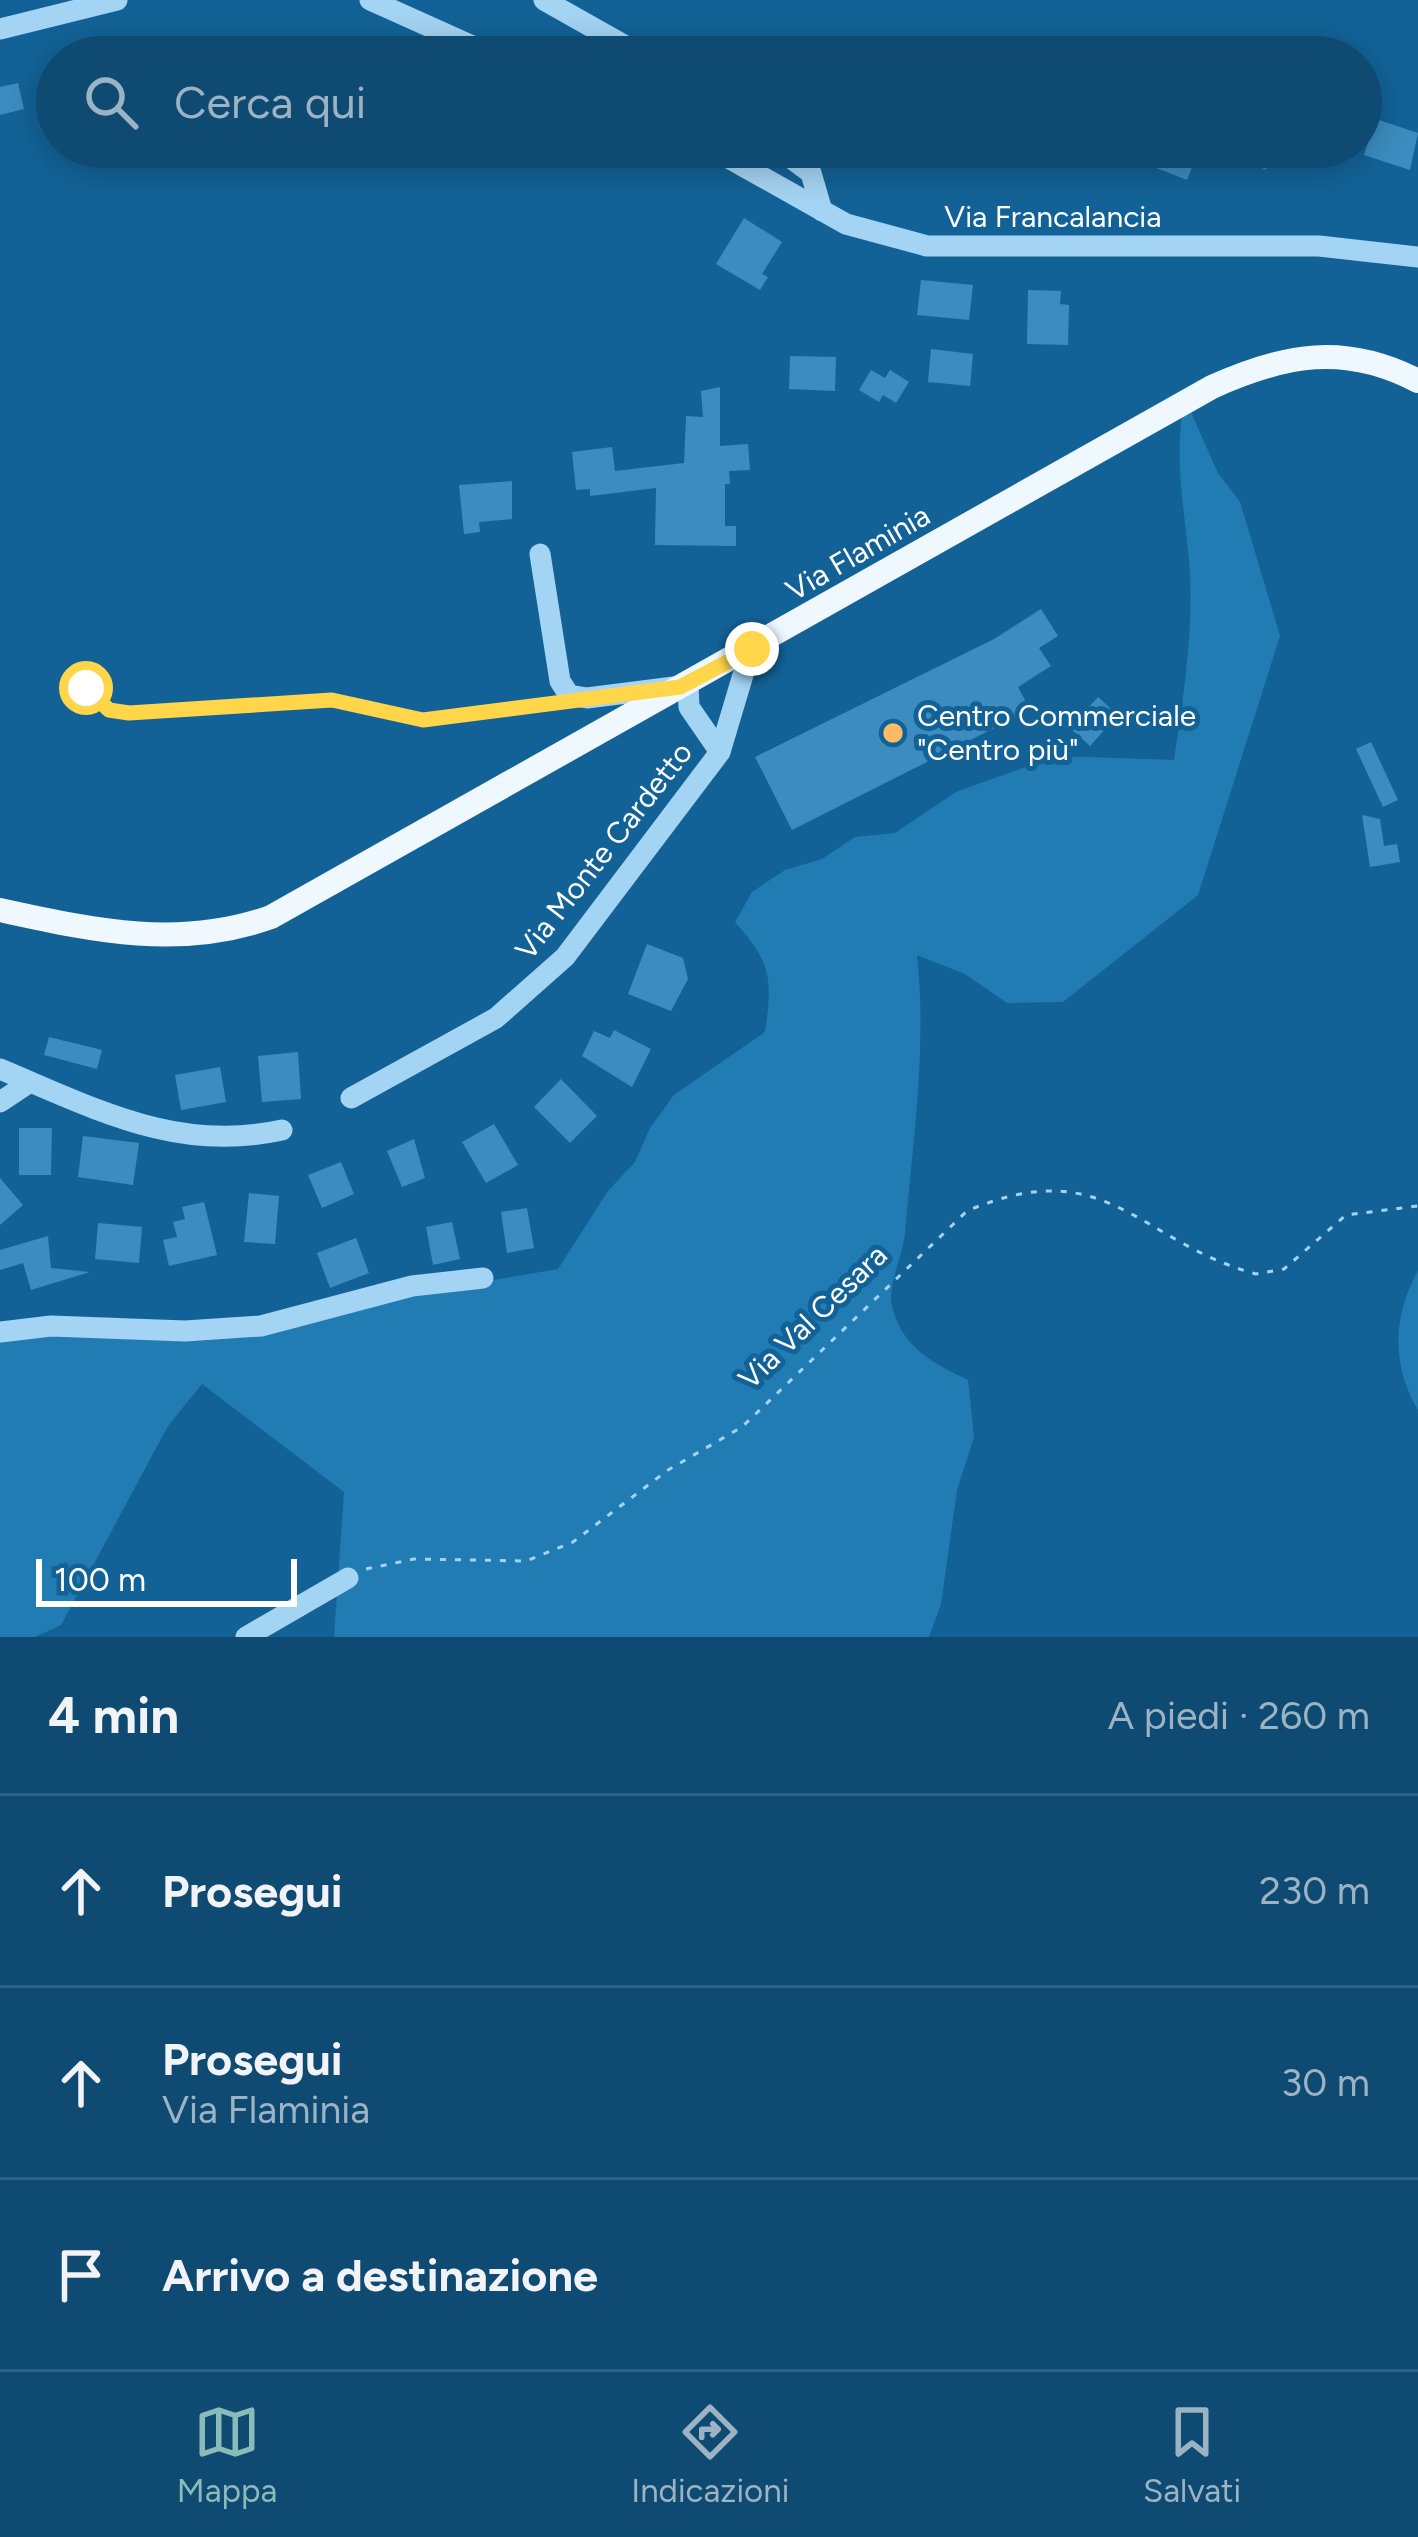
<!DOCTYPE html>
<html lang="it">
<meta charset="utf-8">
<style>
body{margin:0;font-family:Figtree,sans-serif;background:#1c5479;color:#f1f3f6}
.scale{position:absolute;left:36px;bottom:30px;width:261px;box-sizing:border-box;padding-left:12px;border:6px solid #fff;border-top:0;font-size:33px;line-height:42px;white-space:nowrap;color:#fff;-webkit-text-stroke:9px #136297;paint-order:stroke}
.stop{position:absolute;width:36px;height:36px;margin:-27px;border:9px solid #ffd54a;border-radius:50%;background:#fff}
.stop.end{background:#ffd54a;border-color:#fff;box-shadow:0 3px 12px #0008}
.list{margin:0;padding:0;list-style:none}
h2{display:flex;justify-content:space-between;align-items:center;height:156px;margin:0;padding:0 48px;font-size:51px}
h2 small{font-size:39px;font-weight:400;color:#9bb3c3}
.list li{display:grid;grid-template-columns:78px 1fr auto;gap:36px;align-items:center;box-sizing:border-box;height:192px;padding:0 48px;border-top:3px solid #2e6284}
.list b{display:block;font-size:45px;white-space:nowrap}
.list p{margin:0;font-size:39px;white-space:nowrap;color:#9bb3c3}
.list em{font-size:39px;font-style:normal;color:#9bb3c3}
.icon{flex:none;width:66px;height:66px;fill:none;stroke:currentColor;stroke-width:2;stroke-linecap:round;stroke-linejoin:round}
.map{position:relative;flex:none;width:1418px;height:1637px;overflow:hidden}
.search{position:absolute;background:#0e4a71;box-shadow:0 6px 30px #0003;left:36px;right:36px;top:36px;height:132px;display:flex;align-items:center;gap:30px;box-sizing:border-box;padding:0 42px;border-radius:66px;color:#9bb3c3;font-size:45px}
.sheet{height:732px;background:#0e4a71}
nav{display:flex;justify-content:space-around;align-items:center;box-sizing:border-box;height:168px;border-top:3px solid #2e6284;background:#0e4a71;font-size:33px;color:#9bb3c3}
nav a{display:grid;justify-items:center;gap:6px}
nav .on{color:#8bbbb9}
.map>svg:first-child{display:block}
.green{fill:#227cb4}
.building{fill:#3c8cbf}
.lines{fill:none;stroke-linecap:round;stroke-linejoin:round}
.path{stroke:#a4d4f3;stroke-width:3;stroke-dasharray:6 9;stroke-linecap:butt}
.minor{stroke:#a4d4f3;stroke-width:21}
.major{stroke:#f0f8ff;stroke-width:24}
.route{stroke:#ffd54a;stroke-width:15}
.poi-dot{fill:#ffba66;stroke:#136297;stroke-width:4.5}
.labels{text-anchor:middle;stroke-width:10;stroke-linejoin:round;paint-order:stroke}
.street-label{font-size:30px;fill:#fff;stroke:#136297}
.poi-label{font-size:30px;fill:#fff;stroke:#136297;text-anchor:start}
</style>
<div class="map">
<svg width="1418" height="1637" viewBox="0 0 1418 1637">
<rect width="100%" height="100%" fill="#136297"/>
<path class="green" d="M1185,399l33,74 22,29 40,134 -82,259 -135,107 -56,1 -42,-29 -48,-19c10,93 -4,185 -12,278 -2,22 -18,53 -13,73 10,42 41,57 76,74l6,57 -17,53 -16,114 -12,33h-595l10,-145 -142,-108 -34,42 -107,199 -26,12h-35v-297l57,-11 106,7 395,-67 50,-78 27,-29 15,-34 24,-33 91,-63c8,-54 6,-70 -30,-110l17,-30 33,-22 37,-11 33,-22 40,-4 61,-41 100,-36 118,4c9,-61 19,-123 16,-186 -4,-62 -18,-113 -5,-175z
M1418,1271v139c-26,-43 -26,-94 0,-139z"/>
<path class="building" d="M18,83l6,26 -24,6v-28z
M1376,119l42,14 -8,37 -46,-15z
M1146,147h54l-13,33 -46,-18z
M1248,147h49l-33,23z
M744,218l38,24 -20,32 6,3 -8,13 -44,-26z
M921,280l52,5 -4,35 -52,-5z
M1028,290l33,1 -1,13 9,1 -1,40 -41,-1z
M931,349l42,5 -3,32 -42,-4z
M790,356l46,1 -1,34 -46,-2z
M871,370l14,8 5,-8 19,12 -13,21 -13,-8 -4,7 -20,-12z
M720,387v59l28,-2 2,26 -21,1 1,13h-5v42h11v20l-81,-1 1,-57 -66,8v-7l-14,1 -4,-38 40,-5 3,24 69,-8 2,-47 17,1 -2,-26z
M512,481v38l-33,3 1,10 -16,2 -5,-49z
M1041,609l17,27 -19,12 12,18 -33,21 12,23 -238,120 -37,-73 239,-118z
M1098,697l20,18 -28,31 -20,-18z
M1371,742l27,58 -15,7 -27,-58z
M1362,815l18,4 4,27 13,-2 3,18 -30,5z
M647,944l36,14 5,21 -17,32 -43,-17z
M614,1030l37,19 -19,38 -50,-31 12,-25 16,7z
M49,1037l53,13 -5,19 -53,-14z
M298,1052l3,47 -39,3 -4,-46z
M220,1067l6,35 -45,8 -6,-35z
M561,1079l36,37 -27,27 -36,-36z
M494,1124l24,41 -32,18 -24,-41z
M19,1128h33l-1,47h-32z
M83,1136l56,7 -6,42 -55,-8z
M414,1139l11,39 -23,9 -15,-36z
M341,1162l13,32 -32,14 -14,-33z
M0,1178l23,27 -23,20z
M249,1193l30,3 -4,48 -31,-2z
M204,1202l13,53 -48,11 -6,-26 14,-3 -4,-15 12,-3 -3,-12z
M527,1208l7,40 -27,5 -6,-41z
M452,1222l8,37 -27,6 -7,-38z
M98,1223l44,4 -3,36 -44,-4z
M48,1236l3,32 39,4 -59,18 -8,-27 -23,7v-20z
M356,1238l13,35 -39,15 -13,-35z"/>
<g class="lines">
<path class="path" d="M86,688l23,22 20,3 203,-13 91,20 127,-19
M366,1569l48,-10 112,2 47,-19 95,-72 74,-43 225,-216c140,-60 171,31 289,63l28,-5 62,-54 72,-9"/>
<path class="minor" d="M370,0l127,57
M544,0l101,57
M0,29l117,-29
M709,147l137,77 81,22h392l99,11
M776,147l35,26 11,38
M540,554l20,127 9,14 18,3 87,-11
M688,685l1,22 31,45
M0,1069c96,40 177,84 282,61
M351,1098l145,-80 69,-61 155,-205 31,-104
M0,1102l30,-20
M0,1332l51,-6 134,5 76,-5 151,-40 71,-8
M246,1637l102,-59"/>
<path class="major" d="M0,910c92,20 179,40 271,7l941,-530c73,-33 133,-44 206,-6"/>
</g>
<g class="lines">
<path class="route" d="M86,688l23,22 20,3 203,-13 91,20 257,-33 72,-38"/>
</g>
<circle class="poi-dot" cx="893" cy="733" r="12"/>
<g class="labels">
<g class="street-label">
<text x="1053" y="227">Via Francalancia</text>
<text transform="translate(858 553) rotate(-30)" y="10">Via Flaminia</text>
<text transform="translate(604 851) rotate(-52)" y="10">Via Monte Cardetto</text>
<text transform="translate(813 1317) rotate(-44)" y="10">Via Val Cesara</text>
</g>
<g class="poi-label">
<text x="917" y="726">Centro Commerciale<tspan x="917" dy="34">"Centro più"</tspan></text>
</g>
</g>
</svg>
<div class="scale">100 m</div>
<div class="stop" style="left:86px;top:688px"></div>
<div class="stop end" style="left:752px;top:649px"></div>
<div class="search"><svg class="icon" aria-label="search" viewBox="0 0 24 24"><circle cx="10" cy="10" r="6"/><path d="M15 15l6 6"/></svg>Cerca qui</div>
</div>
<section class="sheet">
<h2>4 min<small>A piedi · 260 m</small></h2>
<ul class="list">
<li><svg class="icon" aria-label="ahead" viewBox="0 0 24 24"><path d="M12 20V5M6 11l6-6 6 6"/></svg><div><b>Prosegui</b></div><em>230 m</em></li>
<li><svg class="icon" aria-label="ahead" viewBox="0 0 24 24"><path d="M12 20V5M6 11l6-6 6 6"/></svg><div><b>Prosegui</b><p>Via Flaminia</p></div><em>30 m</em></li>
<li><svg class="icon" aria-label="arrive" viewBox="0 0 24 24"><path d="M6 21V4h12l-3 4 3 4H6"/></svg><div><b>Arrivo a destinazione</b></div></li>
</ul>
</section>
<nav>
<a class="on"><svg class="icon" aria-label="map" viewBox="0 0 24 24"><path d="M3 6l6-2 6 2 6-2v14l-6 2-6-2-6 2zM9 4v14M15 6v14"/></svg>Mappa</a>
<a><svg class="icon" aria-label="directions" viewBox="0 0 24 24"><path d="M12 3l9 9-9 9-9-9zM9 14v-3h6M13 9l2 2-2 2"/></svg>Indicazioni</a>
<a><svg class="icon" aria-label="saved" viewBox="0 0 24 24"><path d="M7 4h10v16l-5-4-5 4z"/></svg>Salvati</a>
</nav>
